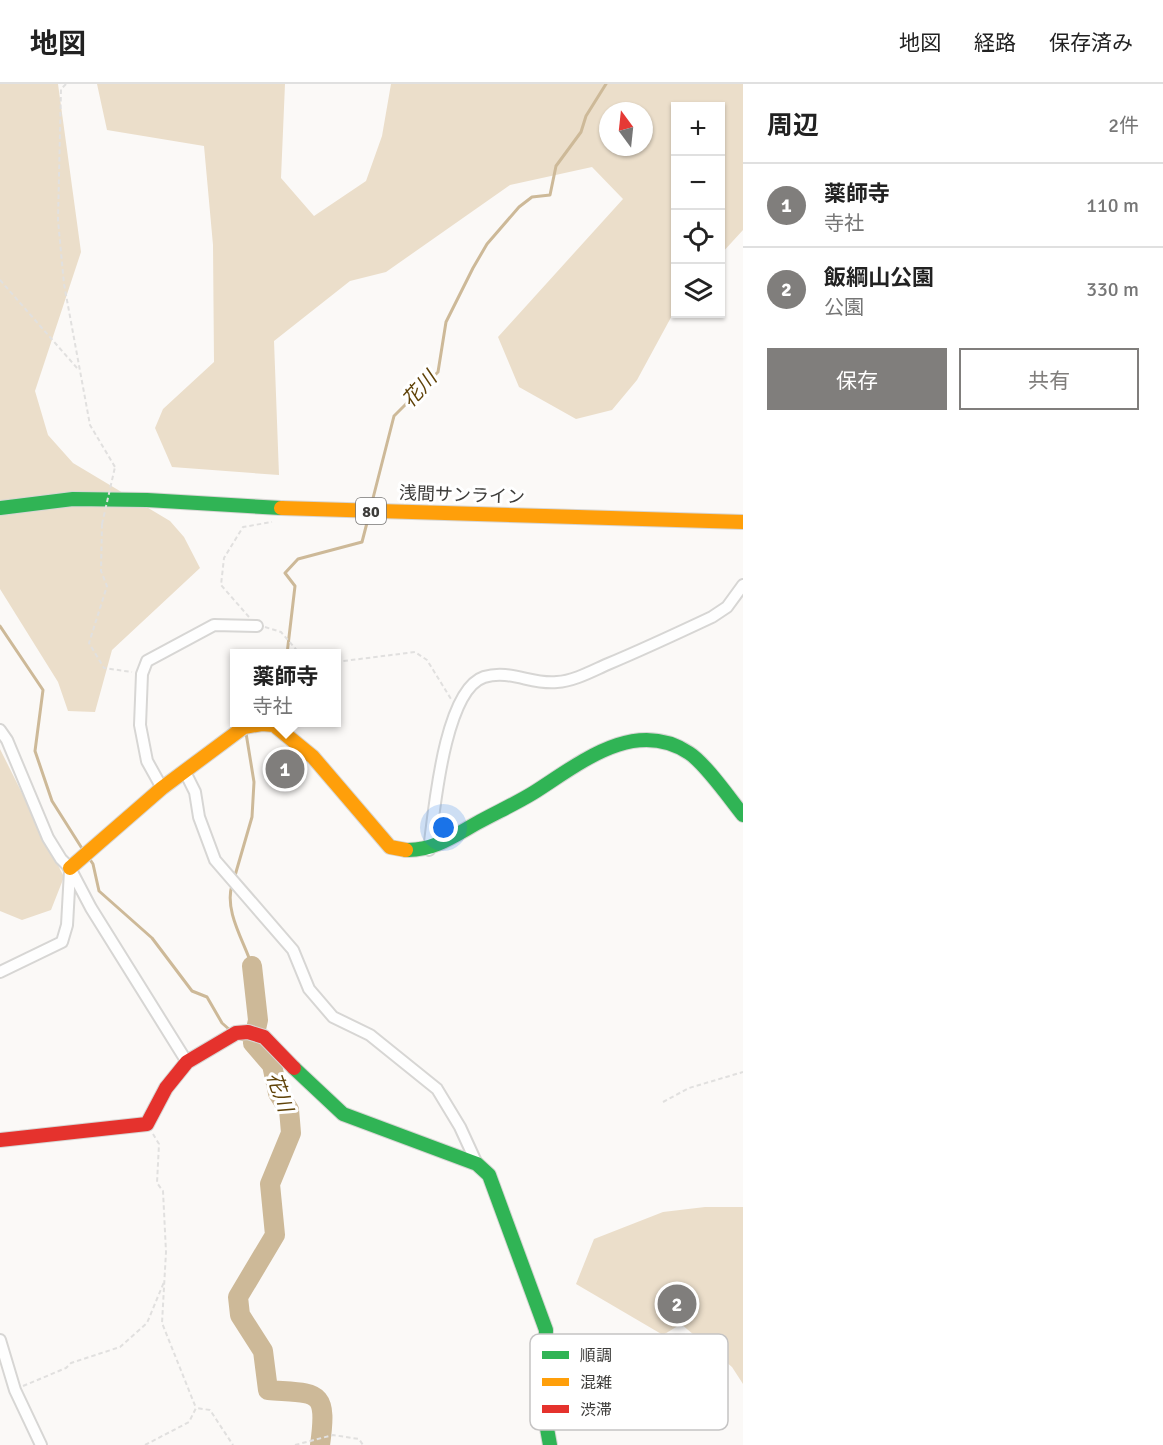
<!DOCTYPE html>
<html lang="ja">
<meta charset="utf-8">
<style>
body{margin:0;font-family:Signika,"Noto Sans JP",sans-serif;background:#f6f6f6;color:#222}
.controls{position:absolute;right:18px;top:18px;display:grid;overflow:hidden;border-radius:0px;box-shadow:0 2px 4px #0004}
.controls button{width:54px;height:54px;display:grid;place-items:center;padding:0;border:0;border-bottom:2px solid #e0e0e0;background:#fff;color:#222;font:30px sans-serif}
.compass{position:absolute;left:599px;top:18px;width:54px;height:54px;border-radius:50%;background:#fff;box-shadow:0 2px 4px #0004;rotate:345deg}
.you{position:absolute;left:444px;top:744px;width:21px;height:21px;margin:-15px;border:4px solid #fff;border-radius:50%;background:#1a73e8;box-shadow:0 0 0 9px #1a73e833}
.badge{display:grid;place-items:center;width:39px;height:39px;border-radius:50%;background:#807e7c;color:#fff;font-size:20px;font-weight:700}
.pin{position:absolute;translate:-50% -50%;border:3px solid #fff;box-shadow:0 2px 6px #0006}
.popup{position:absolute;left:230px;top:565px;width:111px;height:78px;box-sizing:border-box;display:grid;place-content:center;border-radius:0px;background:#fff;filter:drop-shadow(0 2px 4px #0005);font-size:20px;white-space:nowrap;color:#767676}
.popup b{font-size:22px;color:#222}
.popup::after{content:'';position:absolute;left:50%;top:100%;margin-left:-12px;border:12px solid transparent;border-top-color:#fff}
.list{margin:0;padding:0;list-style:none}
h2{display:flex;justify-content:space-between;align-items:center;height:78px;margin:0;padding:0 24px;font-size:26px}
h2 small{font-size:20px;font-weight:400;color:#767676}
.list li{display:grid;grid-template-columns:39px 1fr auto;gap:18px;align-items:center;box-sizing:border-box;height:84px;padding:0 24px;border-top:2px solid #e0e0e0}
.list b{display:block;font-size:22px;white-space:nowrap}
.list p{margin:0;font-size:20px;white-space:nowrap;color:#767676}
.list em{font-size:20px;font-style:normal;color:#767676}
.actions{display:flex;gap:12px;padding:18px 24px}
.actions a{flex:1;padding:14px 0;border:2px solid #807e7c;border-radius:0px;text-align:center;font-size:21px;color:#807e7c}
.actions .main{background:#807e7c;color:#fff}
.icon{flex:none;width:33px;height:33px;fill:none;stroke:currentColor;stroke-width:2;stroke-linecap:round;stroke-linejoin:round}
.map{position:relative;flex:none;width:743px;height:1361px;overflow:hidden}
header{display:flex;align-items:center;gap:36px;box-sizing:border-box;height:84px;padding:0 30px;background:#fff;border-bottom:2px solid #e0e0e0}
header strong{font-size:28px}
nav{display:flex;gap:33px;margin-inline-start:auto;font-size:21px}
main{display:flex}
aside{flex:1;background:#fff}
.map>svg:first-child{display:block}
.green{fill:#ebdeca;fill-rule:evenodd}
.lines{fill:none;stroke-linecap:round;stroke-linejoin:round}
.stream{stroke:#cdb998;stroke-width:3}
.river{stroke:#cdb998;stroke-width:20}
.street-casing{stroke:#d7d6d4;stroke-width:14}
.fast-casing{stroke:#d7d6d4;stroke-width:16}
.slow-casing{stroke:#d7d6d4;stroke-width:16}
.jam-casing{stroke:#d7d6d4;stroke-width:16}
.path{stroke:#e1e0df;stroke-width:2;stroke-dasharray:4.5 3;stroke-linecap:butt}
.street{stroke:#fefefe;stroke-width:10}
.fast{stroke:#30b455;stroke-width:14}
.slow{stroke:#ff9f0a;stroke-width:14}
.jam{stroke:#e5322d;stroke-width:14}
.path-bridge{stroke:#e1e0df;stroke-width:2;stroke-dasharray:4.5 3;stroke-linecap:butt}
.labels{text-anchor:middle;stroke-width:6;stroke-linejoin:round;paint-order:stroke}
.shield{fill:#fff;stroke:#777675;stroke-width:1.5}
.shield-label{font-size:16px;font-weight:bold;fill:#3d3c3a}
.street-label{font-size:18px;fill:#3d3c3a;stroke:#fff}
.water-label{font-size:20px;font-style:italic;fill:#604309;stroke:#fff}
.key{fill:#fff;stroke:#c5c4c4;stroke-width:1.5}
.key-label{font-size:16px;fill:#3d3c3a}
</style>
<header>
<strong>地図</strong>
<nav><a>地図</a><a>経路</a><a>保存済み</a></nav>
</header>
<main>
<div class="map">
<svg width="743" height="1361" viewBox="0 0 743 1361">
<rect width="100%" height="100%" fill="#fbf9f7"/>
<path class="green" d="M0,0h58l23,168 -46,139 13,44 25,28 97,58 14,16 16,31 -88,82 -17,62 -27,-1 -10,-29 -58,-93z
M97,0h188l-4,94 33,38 52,-35 16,-45 9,-52h352v146l-22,24 -1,-148h-44l-1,204 -38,70 -25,30 -36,9 -57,-32 -21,-50 125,-138 -31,-32 -82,18 -124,87 -36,9 -76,60 5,134 -107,-8 -17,-39 8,-19 51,-47 -1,-117 -9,-99 -97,-16zM608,27h36v36h-36z
M0,665l64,128 -13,33 -29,10 -22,-9z
M705,1123h38v177l-11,-17 -51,-43 -18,11 -87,-51 18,-45 69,-27z"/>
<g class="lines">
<path class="stream" d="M371,422l23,-90 44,-44 8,-50 27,-54 14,-24 32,-37 13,-10 18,-2 6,-29 25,-34 5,-16 20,-32
M0,542l43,64 -8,61 17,50 31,49
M287,570l8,-68 -10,-13 13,-14 64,-17 7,-27
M89,774l4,6 6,27 53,47 40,53 15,6 15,26 9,8
M234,795l18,-62 2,-35 -8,-49
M232,801c-8,26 12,56 20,81
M241,955l12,4"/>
<path class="river" d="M252,882l6,54 -5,23 19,22 6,28 11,17 1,11 1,12 -21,51 5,51 -37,62 2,18 23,36 5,39c50,4 60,-2 52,55"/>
<g class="street-casing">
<path id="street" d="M0,646l7,10 41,98 13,21 9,9 21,40 96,154
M185,688l10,20 4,25 16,43 78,90 16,39 24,28 37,18 67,54 23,38 17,37
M162,704l-15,-27 -7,-36 2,-51 5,-13 67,-36 43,1
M429,766c5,-37 15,-160 55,-173 26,-8 48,8 73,5 17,-1 35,-11 51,-18 36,-15 70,-31 104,-47l15,-10 16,-22
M0,888l62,-30 5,-17 3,-54
M0,1256l15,50 26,55"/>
</g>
<g class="fast-casing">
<path id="fast" d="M0,424l73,-9 74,1 134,8
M406,766c27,1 48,-14 71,-27 18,-10 38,-19 56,-30 46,-29 101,-76 156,-40 16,10 41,46 54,62
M294,984l49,46 134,50 12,11 57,155 -2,82 6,33"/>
</g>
<g class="slow-casing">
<path id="slow" d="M281,424l462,14
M70,784l92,-80 82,-61 18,-3 12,1 39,32 77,90 16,3"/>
</g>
<g class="jam-casing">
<path id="jam" d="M0,1056l147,-16 19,-36 21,-26 49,-29 12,-1 16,5 30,31"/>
</g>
<path class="path" d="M66,0l-5,5 -3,131 6,64 26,141 25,42
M0,196l77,88
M102,440l-1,47 6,15 -18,57 15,25 28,4
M249,533l-28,-32 3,-27 19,-31 29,-5
M265,543l16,5 19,22
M336,578l79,-10 12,8 24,39
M663,1018l26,-14 54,-16
M153,1050l6,10 -2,39 6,8 3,61 -4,71 34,85
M23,1302l43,-18 5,-5 49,-16 27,-24 17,-41
M145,1361l44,-23 7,-14 14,2 23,35
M295,1361l38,-10 26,4 4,6"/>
<use href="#street" class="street"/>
<use href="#fast" class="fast"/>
<use href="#slow" class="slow"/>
<use href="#jam" class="jam"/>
<path class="path-bridge" d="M102,440l13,-57"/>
</g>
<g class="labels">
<rect class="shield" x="356" y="414" width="30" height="26" rx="4.5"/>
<g class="shield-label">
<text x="371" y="433">80</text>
</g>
<g class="street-label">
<text transform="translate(462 411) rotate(2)" y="6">浅間サンライン</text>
</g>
<g class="water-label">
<text transform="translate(419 305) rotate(-48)" y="7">花川</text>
<text transform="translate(280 1008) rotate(71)" y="7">花川</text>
</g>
</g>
<rect x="530" y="1250" width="198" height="96" rx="9" class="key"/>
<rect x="542" y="1267" width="27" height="8" fill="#30b455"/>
<rect x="542" y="1294" width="27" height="8" fill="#ff9f0a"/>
<rect x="542" y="1321" width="27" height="8" fill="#e5322d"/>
<g class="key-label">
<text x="580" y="1277">順調</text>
<text x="580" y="1304">混雑</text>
<text x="580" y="1331">渋滞</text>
</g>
</svg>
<div class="controls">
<button>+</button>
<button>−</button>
<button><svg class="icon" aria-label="locate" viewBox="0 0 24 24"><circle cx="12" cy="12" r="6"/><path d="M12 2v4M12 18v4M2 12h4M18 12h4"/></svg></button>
<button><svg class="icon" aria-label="layers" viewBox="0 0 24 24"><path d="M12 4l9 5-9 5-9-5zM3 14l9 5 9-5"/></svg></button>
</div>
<svg class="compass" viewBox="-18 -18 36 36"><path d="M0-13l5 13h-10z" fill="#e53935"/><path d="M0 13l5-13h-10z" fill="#767676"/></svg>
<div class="you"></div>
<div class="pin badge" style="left:285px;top:685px">1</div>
<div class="popup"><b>薬師寺</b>寺社</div>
<div class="pin badge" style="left:677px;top:1220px">2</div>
</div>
<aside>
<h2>周辺<small>2件</small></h2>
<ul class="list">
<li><span class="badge">1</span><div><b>薬師寺</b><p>寺社</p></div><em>110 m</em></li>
<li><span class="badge">2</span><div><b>飯綱山公園</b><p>公園</p></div><em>330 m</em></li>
</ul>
<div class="actions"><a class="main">保存</a><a>共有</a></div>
</aside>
</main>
